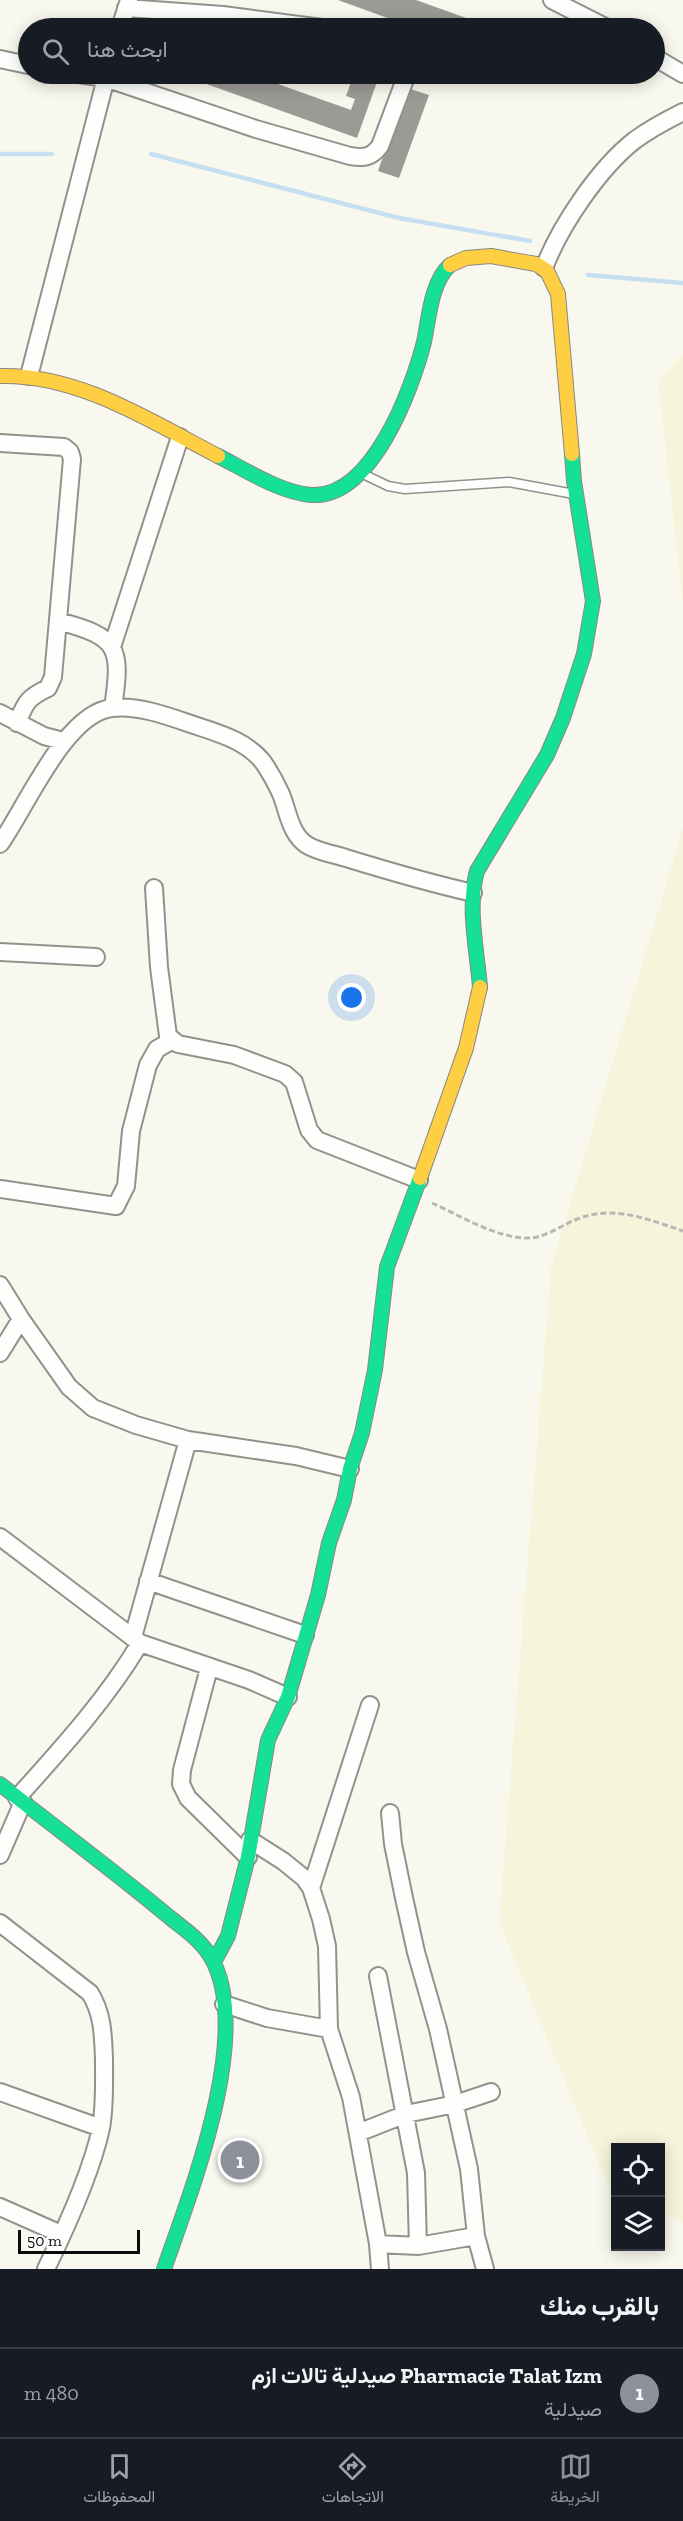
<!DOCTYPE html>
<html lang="ar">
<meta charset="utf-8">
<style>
body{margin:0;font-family:"Zilla Slab",Vazirmatn,serif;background:#20242c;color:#f1f3f6;direction:rtl}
.controls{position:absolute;right:18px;bottom:18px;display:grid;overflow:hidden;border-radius:0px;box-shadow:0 3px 15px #0003}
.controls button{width:54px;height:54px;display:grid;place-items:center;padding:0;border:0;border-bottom:2px solid #363941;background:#171b24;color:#f1f3f6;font:30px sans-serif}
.scale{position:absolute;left:18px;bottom:15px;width:122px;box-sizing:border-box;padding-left:6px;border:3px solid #0b0b0b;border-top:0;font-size:16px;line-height:21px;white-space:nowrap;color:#0b0b0b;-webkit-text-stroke:4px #fff;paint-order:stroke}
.you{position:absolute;left:352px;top:998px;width:21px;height:21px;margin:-15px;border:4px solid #fff;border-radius:50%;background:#1a73e8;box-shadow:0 0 0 9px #1a73e833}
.badge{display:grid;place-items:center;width:39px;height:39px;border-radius:50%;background:#8c9099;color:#fff;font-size:20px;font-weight:700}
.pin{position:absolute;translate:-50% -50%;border:3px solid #fff;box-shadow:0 2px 6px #0006}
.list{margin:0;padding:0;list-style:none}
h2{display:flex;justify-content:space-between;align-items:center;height:78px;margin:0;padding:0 24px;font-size:26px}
h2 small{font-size:20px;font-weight:400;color:#9ea1a6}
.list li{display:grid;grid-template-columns:39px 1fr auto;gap:18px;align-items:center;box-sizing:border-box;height:90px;padding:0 24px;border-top:2px solid #363941}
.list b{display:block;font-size:22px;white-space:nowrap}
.list p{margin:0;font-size:20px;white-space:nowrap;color:#9ea1a6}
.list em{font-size:20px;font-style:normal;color:#9ea1a6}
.icon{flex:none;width:33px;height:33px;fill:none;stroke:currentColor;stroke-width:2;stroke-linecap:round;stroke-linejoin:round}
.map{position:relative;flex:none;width:683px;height:2269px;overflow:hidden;direction:ltr}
.search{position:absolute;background:#171b24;box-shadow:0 3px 15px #0003;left:18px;right:18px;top:18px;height:66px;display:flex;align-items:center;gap:15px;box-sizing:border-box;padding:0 21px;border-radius:33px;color:#9ea1a6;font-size:22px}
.sheet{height:168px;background:#171b24}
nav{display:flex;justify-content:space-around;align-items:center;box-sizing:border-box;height:84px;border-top:2px solid #363941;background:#171b24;font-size:16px;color:#9ea1a6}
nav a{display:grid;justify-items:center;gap:3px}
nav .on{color:#8c9099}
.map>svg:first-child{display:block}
.farmland{fill:#f6f5db}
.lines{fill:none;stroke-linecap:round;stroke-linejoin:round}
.stream{stroke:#c6e0f2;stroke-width:4.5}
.building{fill:#9c9a95}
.lane-casing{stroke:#92928d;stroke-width:11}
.street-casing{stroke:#92928d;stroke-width:20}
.fast-casing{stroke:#898884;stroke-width:16}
.slow-casing{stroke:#898884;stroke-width:16}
.path{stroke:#b7b7b5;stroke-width:3;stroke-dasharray:6 3;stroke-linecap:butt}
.lane{stroke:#fefefc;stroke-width:8}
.street{stroke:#fefefc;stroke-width:16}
.fast{stroke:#16e098;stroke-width:14}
.slow{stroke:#ffcf43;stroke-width:14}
</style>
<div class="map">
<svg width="683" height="2269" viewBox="0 0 683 2269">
<rect width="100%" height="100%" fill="#f9f8ee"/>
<path class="farmland" d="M683,354v252l-25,-225z
M683,828v1395l-22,-11 -1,-64h-44l-1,42 -7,-4 -109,-264 52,-655z"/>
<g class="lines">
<path class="stream" d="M0,154h52
M151,154l248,64 131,23
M588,275l95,8"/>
</g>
<path class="building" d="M338,0h78l78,28h-79z
M189,74h61l101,36 4,-11 -9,-3 8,-22 23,8 -20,56 -170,-61z
M407,88l22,7 -30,83 -21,-7z"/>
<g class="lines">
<g class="lane-casing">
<path id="lane" d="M361,473l27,13 17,3 104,-7 65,12"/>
</g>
<g class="street-casing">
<path id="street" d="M552,0l55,28
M126,8l97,7 99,13
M120,28l9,-28
M654,57l29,17
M0,59l28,6
M79,74l26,4 151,51 94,27c14,2 21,2 30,-10l27,-72
M544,268c16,-42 55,-100 91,-128 15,-11 32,-20 48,-28
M29,376l78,-302
M0,443l64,4 6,5 2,7 -19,218 -5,11c-21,10 -22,14 -31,35
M58,621c61,16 64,26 55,87
M112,647l68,-210
M0,713l44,23 19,5
M0,844c26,-36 65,-131 112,-136 24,-3 53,7 76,15 26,9 57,16 75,39 7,10 13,21 18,32 7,17 9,40 26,51 11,7 27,9 39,13 42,13 84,25 127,35
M154,888l5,79 9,69 10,8 56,11 51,19 9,8 15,48 8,10 102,40
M0,952l96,5
M0,1189l116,17 10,-20 5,-55 17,-66 9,-16 14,-8
M0,1285l21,34 48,68 24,21 43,17 52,15 108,16 54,13
M0,1353l21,-34
M0,1537l140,106 109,37 39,17
M148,1581l157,54
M133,1637l55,-197
M209,1668l-27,102 -1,14 7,14 60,59
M17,1798c44,-49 89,-98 123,-155
M390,1813l3,31 11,54 12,54 22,77 31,140 7,67 9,33
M250,1840l33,21 21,17 7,10 10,31 6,27 2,83 22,68 27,147 2,25
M0,1855l23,-53
M311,1888l59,-183
M0,1923l90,70c13,21 13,42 14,66 0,23 1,47 -3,69 -9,42 -36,102 -55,141
M378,1976l38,197 2,73
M224,2004l43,14 62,11
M0,2092l101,36
M358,2133l48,-19 49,-10 36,-12
M0,2207l61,27
M378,2244l40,2 58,-10"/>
</g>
<g class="fast-casing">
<path id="fast" d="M218,456c28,14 61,36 93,39 61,4 101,-106 113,-153 5,-24 7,-60 26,-77
M480,987c-3,-37 -13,-80 -3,-116l70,-116 16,-37 21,-64 9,-53 -19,-120 -2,-27
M0,1784c56,44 113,86 168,132 16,13 36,26 45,45 39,77 -22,230 -49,308
M214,1962l14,-26 20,-79 20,-117 20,-43 30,-102 11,-52 15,-43 6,-31 12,-36 13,-63 12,-103 33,-89"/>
</g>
<g class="slow-casing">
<path id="slow" d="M450,265l16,-7 25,-2 45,8 11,7 11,23 14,160
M0,376c79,-2 150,45 218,80
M420,1178l46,-130 14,-61"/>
</g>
<path class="path" d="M432,1203c29,13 64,35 96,35 17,0 32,-12 47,-18 37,-16 72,-1 108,11"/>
<use href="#lane" class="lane"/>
<use href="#street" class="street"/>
<use href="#fast" class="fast"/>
<use href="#slow" class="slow"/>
</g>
</svg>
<div class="controls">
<button><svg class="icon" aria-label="locate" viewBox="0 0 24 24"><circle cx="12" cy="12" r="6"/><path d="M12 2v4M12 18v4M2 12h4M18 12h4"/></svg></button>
<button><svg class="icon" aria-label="layers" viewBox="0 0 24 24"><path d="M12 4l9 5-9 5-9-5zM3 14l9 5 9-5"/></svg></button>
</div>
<div class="scale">50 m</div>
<div class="you"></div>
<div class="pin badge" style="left:240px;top:2160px">1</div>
<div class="search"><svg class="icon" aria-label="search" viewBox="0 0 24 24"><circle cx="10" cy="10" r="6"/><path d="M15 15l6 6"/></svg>ابحث هنا</div>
</div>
<section class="sheet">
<h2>بالقرب منك<small></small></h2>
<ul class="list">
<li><span class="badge">1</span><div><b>Pharmacie Talat Izm صيدلية تالات ازم</b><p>صيدلية</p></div><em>480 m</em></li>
</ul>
</section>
<nav>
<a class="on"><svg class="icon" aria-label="map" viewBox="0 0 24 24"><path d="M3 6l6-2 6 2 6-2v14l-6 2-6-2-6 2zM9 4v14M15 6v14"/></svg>الخريطة</a>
<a><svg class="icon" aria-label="directions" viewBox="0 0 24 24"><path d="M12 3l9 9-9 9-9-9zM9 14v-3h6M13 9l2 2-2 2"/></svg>الاتجاهات</a>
<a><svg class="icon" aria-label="saved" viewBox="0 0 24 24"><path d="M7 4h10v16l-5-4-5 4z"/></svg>المحفوظات</a>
</nav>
